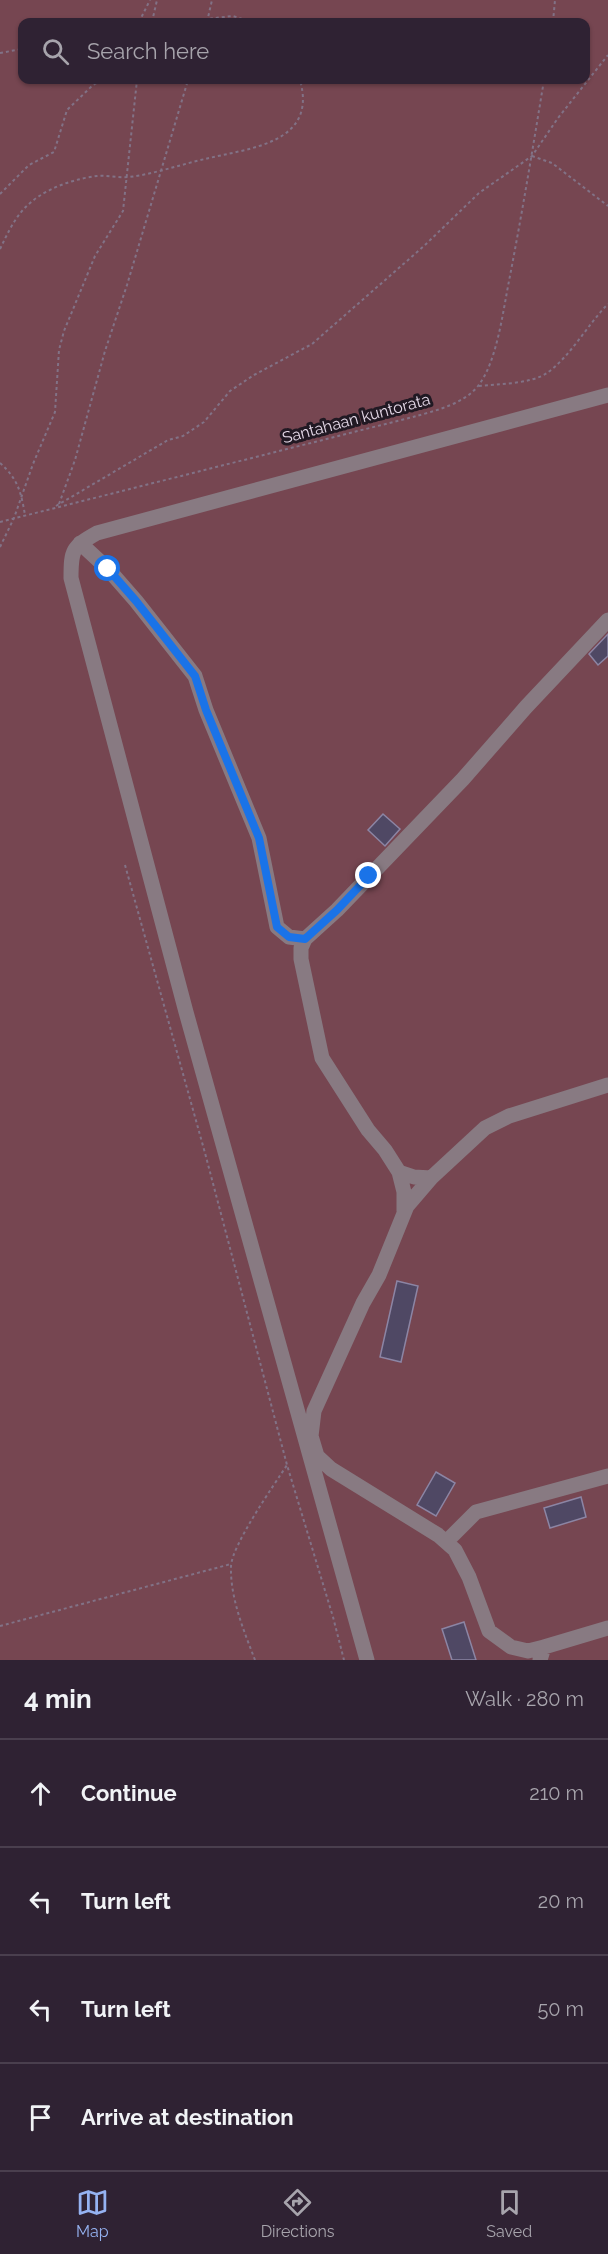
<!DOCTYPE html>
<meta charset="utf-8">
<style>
body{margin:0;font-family:Raleway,sans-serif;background:#3b2f3f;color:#f1f3f6}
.stop{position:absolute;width:18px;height:18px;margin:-14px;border:4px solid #1a73e8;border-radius:50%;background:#fff}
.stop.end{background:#1a73e8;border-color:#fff;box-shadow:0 2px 6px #0008}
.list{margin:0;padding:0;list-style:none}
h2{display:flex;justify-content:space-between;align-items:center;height:78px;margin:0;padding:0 24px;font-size:26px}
h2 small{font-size:20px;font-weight:400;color:#a7a4ac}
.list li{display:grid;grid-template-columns:39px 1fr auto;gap:18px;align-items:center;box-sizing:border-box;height:108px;padding:0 24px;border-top:2px solid #4a3f4e}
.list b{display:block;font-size:22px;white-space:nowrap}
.list em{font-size:20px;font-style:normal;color:#a7a4ac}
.icon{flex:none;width:33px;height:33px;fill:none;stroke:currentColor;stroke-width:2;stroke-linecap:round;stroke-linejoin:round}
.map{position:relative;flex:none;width:608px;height:1660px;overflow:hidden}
.search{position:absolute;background:#2f2233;box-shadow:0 2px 4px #0004;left:18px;right:18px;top:18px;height:66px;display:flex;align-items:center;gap:15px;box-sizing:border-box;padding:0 21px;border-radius:12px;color:#a7a4ac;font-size:22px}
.sheet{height:510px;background:#2f2233}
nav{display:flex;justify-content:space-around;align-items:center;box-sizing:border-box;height:84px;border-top:2px solid #4a3f4e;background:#2f2233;font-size:16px;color:#a7a4ac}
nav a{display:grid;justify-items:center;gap:3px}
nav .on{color:#95b2f1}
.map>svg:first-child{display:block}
.green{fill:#764651;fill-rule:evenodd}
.building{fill:#4f4864;stroke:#8c85a4;stroke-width:1.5}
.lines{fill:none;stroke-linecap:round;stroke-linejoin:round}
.path{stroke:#827286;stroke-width:2;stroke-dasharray:3 3;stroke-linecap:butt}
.minor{stroke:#887a82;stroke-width:15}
.route{stroke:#1a73e8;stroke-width:8}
.labels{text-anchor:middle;stroke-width:6;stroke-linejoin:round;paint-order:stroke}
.street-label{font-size:16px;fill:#e3d7e6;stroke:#211923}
</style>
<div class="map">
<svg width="608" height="1660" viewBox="0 0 608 1660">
<rect width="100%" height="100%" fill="#3f2d44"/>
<path class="green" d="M0,0h608v1660h-608zM22,22h564v58h-564z"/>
<path class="building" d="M608,634v22l-10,9 -9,-11z
M383,814l17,15 -15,17 -17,-16z
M397,1281l21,5 -17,76 -21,-5z
M436,1472l19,11 -19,33 -19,-11z
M581,1497l5,20 -36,11 -6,-20z
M464,1622l12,38h-24l-10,-31z"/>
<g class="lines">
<path class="path" d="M139,22l11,-22
M152,22l5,-22
M180,22l53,-6 18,6
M207,22l5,-22
M553,22l2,-22
M0,53l22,-4
M532,156l20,7 56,43
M0,194l29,-29 25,-13 13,-42 26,-25 9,-5
M0,249c13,-27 21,-44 48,-58 15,-8 33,-13 49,-15 10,-1 21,2 32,1 25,-3 50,-12 76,-18 44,-11 113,-15 95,-79
M479,386c19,-2 52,-2 68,-13 23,-16 41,-49 61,-69
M0,463c18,16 21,29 25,52
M59,504l16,-44 30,-109 22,-66 61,-205
M56,506l112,-66 15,-4 21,-14 26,-31 24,-16 58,-31 112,-98 55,-53 53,-37 26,-38 50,-63
M0,522l413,-105c21,-6 51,-13 65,-31 19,-24 25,-75 31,-105 13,-67 24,-134 35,-201
M0,547l14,-29 19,-54 22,-52 4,-62 5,-19 31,-75 28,-45 14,-131
M125,865l80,288 82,312 46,152 11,43
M0,1626l231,-62
M255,1660c-11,-29 -25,-62 -24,-94 1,-21 43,-81 56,-101"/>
<path class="minor" d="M80,543l28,26 28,32 59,75 11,34 53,128 18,89 12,10 16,2 32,-29 126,-131 63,-72 82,-87
M305,939l-4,9v11l21,99 46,72 17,20 14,22 15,5 17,1
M399,1172l5,20v19
M446,1542l30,-30 132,-36
M544,1647l-16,4 -17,-4 -22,-16 -20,-54 -14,-27 -17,-15 -107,-66 -14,-13 -6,-20 3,-25 49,-108 16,-28 28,-69 24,-28 54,-50 24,-12 99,-31
M367,1660l-181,-648 -115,-434c0,-28 1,-31 26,-45l511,-138
M540,1660l4,-13 64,-19"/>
</g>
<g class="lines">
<path class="route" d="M108,569l28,32 59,75 11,34 53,128 18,89 12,10 16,2 32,-29 32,-34"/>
</g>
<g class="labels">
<g class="street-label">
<text transform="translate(356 418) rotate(-15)" y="6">Santahaan kuntorata</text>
</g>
</g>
</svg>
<div class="stop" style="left:108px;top:569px"></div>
<div class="stop end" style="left:369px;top:876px"></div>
<div class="search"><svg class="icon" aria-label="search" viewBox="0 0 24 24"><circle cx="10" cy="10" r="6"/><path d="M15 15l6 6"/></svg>Search here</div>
</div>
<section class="sheet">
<h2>4 min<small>Walk · 280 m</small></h2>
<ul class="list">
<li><svg class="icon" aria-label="ahead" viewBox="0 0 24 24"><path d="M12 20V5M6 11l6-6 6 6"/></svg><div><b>Continue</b></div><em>210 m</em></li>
<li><svg class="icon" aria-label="left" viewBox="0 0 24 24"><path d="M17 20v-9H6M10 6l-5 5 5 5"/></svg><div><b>Turn left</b></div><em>20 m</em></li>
<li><svg class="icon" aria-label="left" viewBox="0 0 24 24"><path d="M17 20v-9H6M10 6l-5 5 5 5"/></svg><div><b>Turn left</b></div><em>50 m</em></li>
<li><svg class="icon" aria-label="arrive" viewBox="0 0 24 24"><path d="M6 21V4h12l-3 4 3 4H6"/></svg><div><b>Arrive at destination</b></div></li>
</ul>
</section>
<nav>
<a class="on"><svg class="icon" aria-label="map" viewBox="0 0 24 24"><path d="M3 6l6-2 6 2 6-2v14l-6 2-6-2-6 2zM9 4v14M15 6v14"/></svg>Map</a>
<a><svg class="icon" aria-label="directions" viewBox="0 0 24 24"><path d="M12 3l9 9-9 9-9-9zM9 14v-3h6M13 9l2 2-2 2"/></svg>Directions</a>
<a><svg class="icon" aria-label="saved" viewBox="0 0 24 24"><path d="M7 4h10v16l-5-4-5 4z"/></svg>Saved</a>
</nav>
